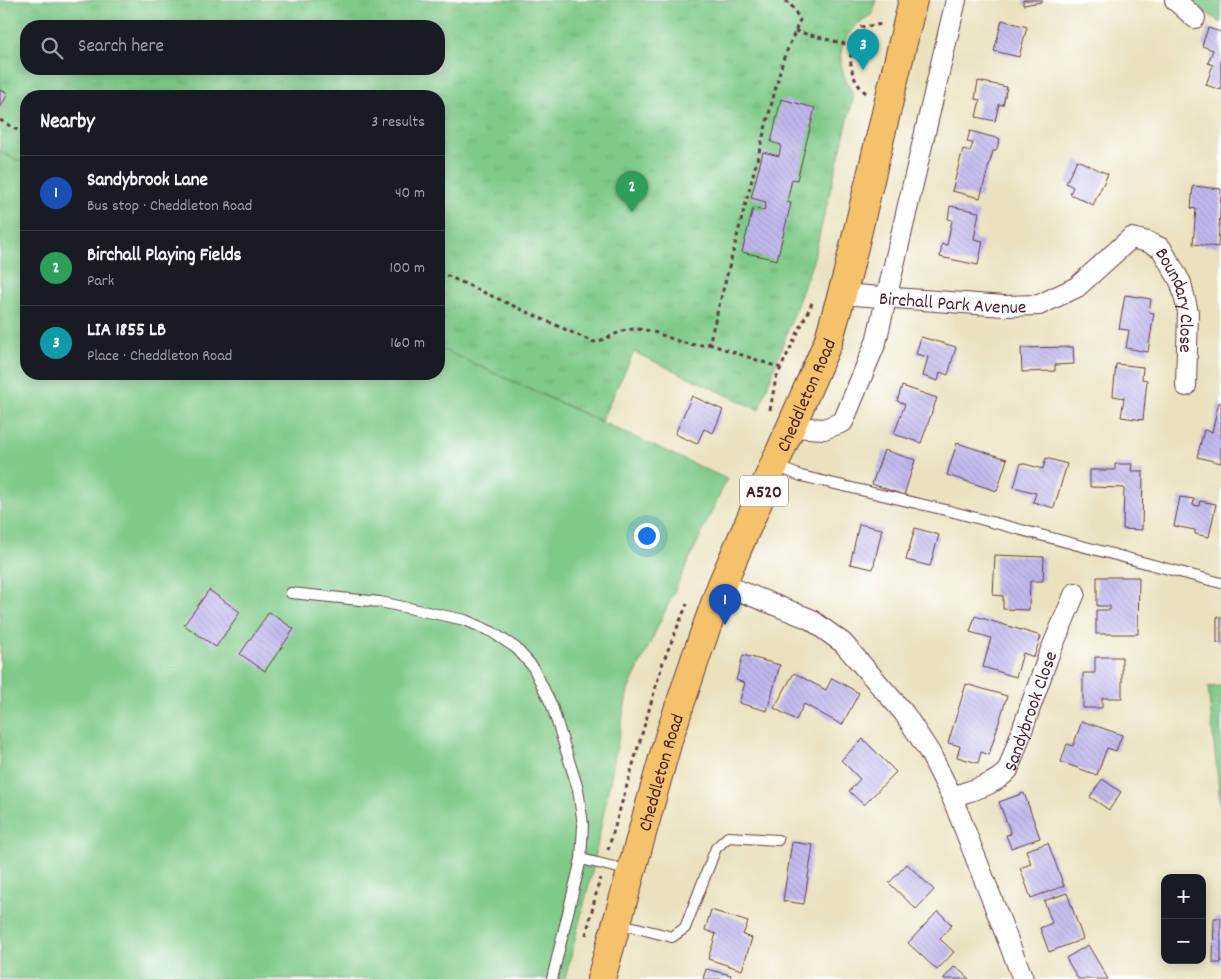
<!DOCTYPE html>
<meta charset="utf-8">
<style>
body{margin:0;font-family:Dekko,sans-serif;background:#20242c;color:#f1f3f6}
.controls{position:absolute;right:15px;bottom:15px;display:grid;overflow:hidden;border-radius:10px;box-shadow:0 2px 12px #0003}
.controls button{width:45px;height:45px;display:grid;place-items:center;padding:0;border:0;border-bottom:1px solid #363941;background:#171b24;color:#f1f3f6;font:25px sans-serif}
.you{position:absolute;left:646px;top:535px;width:18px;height:18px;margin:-12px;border:4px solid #fff;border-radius:50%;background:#1a73e8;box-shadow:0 0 0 8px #1a73e833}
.badge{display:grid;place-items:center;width:32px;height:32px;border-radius:50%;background:#d690ce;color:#fff;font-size:16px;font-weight:700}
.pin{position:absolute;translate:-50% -41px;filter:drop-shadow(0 1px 2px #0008)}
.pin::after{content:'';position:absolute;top:26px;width:18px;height:15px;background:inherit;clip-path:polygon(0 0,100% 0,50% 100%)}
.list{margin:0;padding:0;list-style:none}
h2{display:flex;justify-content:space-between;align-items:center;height:65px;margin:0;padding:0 20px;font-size:21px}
h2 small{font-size:16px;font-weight:400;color:#9ea1a6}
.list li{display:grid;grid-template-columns:32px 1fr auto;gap:15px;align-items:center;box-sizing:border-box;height:75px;padding:0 20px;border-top:1px solid #363941}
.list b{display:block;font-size:19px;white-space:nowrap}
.list p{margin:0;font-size:16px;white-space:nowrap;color:#9ea1a6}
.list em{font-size:16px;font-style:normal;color:#9ea1a6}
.icon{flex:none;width:28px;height:28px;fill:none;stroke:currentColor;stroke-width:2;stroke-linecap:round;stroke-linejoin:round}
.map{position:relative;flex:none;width:1221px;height:979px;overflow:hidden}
.search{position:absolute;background:#171b24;box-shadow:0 2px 12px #0003;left:20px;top:20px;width:425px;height:55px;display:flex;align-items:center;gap:12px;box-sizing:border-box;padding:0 18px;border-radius:20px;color:#9ea1a6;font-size:19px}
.panel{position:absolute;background:#171b24;box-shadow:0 2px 12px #0003;left:20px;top:90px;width:425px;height:290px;border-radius:20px}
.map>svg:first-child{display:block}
.grass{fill:#7fca88;stroke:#64745a}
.park{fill:url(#park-tufts);stroke:#64745a;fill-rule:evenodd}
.building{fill:url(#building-back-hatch)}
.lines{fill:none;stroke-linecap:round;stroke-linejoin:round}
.service-casing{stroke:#623c41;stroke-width:12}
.minor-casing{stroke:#623c41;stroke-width:22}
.trunk-casing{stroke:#623c41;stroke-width:30}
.path{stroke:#623c41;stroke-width:3;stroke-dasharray:4 4;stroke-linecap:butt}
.service{stroke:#fff;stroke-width:10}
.minor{stroke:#fff;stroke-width:20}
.trunk{stroke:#f4c26a;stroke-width:28}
.labels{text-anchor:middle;stroke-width:4.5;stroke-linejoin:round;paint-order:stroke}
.shield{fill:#fff;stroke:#80626b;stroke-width:1}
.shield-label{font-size:18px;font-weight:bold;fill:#4a1f2b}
.street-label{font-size:19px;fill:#4a1f2b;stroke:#fff}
</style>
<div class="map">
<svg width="1221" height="979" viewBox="0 0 1221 979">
<defs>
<pattern id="park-tufts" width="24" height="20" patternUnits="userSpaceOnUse" patternTransform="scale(1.25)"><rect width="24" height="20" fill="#7fca88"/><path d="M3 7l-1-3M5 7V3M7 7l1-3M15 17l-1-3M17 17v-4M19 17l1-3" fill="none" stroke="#6fad76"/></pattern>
<pattern id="building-back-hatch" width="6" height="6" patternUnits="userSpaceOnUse" patternTransform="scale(1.25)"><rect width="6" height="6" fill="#c0b7ed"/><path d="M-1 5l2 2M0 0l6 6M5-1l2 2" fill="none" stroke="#a69dcb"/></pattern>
</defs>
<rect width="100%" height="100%" fill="#fff"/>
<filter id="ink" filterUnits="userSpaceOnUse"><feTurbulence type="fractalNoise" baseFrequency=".02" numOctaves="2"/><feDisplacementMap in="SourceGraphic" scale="10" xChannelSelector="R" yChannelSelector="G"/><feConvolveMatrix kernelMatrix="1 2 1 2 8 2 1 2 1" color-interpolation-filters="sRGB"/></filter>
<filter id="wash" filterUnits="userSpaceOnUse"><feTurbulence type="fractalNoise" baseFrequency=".0096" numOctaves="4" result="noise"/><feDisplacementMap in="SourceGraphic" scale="20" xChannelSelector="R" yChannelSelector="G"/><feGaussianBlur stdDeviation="1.12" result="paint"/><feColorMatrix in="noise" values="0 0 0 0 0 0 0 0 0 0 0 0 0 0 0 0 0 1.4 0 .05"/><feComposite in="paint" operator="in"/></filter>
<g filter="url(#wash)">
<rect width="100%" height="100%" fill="#eae2bf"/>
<path class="grass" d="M1189,0h32v23z
M0,152l26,12v210h413v-26l288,131 -99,211 -36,182 -27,107h-565z
M1221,686v124l-13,-123z"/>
<path class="park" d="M0,0h876l-3,14c-36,19 -41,47 -19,81l-41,166 -54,149 -125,-58 -33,69 -162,-73v-252h-413v68l-26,-12zM26,26h413v43h-413z"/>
<g id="blocks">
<path class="building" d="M1023,0h19v2l-19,3z
M1002,20l25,7 -8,30 -25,-6z
M1208,28l13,4v58l-15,-5 7,-20 -5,-2 5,-13 -11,-4z
M978,81l29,6 -4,18 -4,-1 -4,17 -19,-4 4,-17 -5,-1z
M0,90l8,3 -7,14h-1z
M781,99l34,9 -18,72 -5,-1 -5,23 4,1 -14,57 -35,-8 11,-44 11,3 2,-9 -15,-4 12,-46 16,4 2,-11 -10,-3z
M970,131l30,8 -4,12h-3l-13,47 -28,-7 11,-42 7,2 3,-8 -6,-1z
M1077,160l31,14 -15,31 -23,-11 3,-7 -7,-4z
M1193,186l28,3 -3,58 -25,-3 3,-35 -5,-1z
M950,206l29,6 -5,27 9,2 -5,24 -38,-8 2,-13 5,1 5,-25 -4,-1z
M1125,295l26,4 -2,13 5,1 -6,39 -22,-4 3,-18 -10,-1z
M921,337l35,10 -8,28 -8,-3 -2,9 -15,-5 5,-19 -12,-3z
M1073,347l1,17 -19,1v6l-33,1 -1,-24z
M1116,364l27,3 -1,12 5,1 -4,40 -22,-3 3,-19 -11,-2z
M902,386l35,12 -16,45 -27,-9 11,-30 -8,-3z
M692,396l31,14 -10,23 -9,-4 -7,15 -22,-10z
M1219,402l2,1v60l-24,-6 7,-27 8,2z
M957,443l50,16 -10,32 -50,-16z
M884,450l31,10 -11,35 -32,-11z
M1046,458l21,6 -13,44 -21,-6 3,-9 -22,-6 7,-24 22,6z
M1115,464h17l-1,7h12l-1,59 -19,-1 1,-41 -34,-1v-17h25z
M1180,497l14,2 -1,6 6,1 1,-5 16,3 -7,33 -14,-3v-4l-21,-4z
M859,524l23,5 -9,40 -23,-5z
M915,528l24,7 -9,31 -24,-6z
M995,555l49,2 -1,24h-13l-1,29 -26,-1v-13l-10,-1z
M1097,577h42l-1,57h-42v-24h14v-4h-13z
M209,590l31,22 -24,35 -32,-22z
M269,612l25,17 -29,42 -25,-17z
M975,616l66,20 -7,21 -11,-4 -7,24 -33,-10 8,-29 -21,-6z
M1217,617h4v26h-4z
M743,655l37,10 -13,46 -28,-8 6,-20 -9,-3z
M1095,657h27v41h-20v10h-19v-35h12z
M794,673l32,17 6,-12 27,15 -17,32 -38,-21 -8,16 -22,-12z
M966,684l41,12 -18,59 -8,-3 -3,11 -21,-6 3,-11 -12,-3z
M1082,721l40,14 -6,16 -9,-3 -10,27 -36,-13 6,-18 6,2z
M863,739l33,33 -32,33 -15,-14 11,-12 -19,-19z
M1102,779l19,13 -12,18 -19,-13z
M1024,793l16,45 -29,10 -5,-13 5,-1 -12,-32z
M792,842l21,3 -9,59 -21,-3z
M1048,843l16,43 -33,12 -11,-30 11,-4 -5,-14z
M907,864l27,26 -18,19 -27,-26z
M1067,893l16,46 -34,13 -9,-24 12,-5 -8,-22z
M711,910l37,12 -5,13 9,3 -10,32 -34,-11 8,-25 -11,-4z
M938,911l14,14 -12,14 14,13 -17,18 -29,-27z
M1214,918h7v45h-8z
M1088,945l20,34h-30l-12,-21z
M955,966l14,13h-26z
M706,969l25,6 -1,4h-27z"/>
</g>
</g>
<g filter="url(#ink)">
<use href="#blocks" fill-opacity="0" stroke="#623c41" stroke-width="1"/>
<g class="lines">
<g class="service-casing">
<path id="service" d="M776,466l25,10 149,35 271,72
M291,593l89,9 85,18 27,12 24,16 17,19 19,39 26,83 5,36 -2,34 -29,120
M581,859l50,12
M618,923l54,14 13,-9 31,-80 12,-11 50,3"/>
</g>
<g class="minor-casing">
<g id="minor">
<path d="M1175,0l20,18"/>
<path id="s1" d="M841,294l163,12 35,-1 38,-18 54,-49 17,4 13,6 20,35 7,29 -2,74"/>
<path d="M792,427l32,2 19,-7 33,-80 80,-342"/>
<path d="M722,584l88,35 33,24 61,70 26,40 22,44 71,182"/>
<path id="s2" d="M952,797c19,-7 42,-11 56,-27l40,-113 27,-64"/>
</g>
</g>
<g class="trunk-casing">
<g id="trunk">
<path id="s3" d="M601,979l68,-242 28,-83 25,-70 106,-242 19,-66 66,-276"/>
</g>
</g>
<path class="path" d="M795,31l58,15
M866,93c-20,-17 -19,-45 -5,-66l22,-3
M0,120l26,15
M439,272l154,70c16,-2 27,-14 44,-13 25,1 47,21 72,15l74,-284 17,-40 -10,-17 -8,-3
M709,344l72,24
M770,410l6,-32 36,-75
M608,850l55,-188 24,-58
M586,935l14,-57"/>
<use href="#service" class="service"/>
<use href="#minor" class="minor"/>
<use href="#trunk" class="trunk"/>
</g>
</g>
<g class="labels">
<rect class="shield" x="740" y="475.5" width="48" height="31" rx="4"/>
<g class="shield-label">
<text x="764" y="497">A520</text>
</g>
<g class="street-label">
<text dy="7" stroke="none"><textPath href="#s1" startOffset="112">Birchall Park Avenue</textPath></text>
<text dy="7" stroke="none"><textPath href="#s1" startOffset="401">Boundary Close</textPath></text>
<text dy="7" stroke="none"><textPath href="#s3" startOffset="620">Cheddleton Road</textPath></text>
<text dy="7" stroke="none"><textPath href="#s2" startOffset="126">Sandybrook Close</textPath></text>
<text dy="7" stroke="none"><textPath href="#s3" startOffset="215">Cheddleton Road</textPath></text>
</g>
</g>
</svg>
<div class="controls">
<button>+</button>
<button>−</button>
</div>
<div class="you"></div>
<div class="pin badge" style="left:725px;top:625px;background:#1a4fb4">1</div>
<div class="pin badge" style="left:632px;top:212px;background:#2e9e5b">2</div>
<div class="pin badge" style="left:863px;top:70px;background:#0f9aa8">3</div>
<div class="search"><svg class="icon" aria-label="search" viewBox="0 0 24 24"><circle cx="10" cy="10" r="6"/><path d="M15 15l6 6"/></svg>Search here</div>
<section class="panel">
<h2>Nearby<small>3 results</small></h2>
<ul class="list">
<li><span class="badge" style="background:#1a4fb4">1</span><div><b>Sandybrook Lane</b><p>Bus stop · Cheddleton Road</p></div><em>40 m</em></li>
<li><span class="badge" style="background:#2e9e5b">2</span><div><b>Birchall Playing Fields</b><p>Park</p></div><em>100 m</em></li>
<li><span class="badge" style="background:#0f9aa8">3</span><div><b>LIA 1855 LB</b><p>Place · Cheddleton Road</p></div><em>160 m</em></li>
</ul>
</section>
</div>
